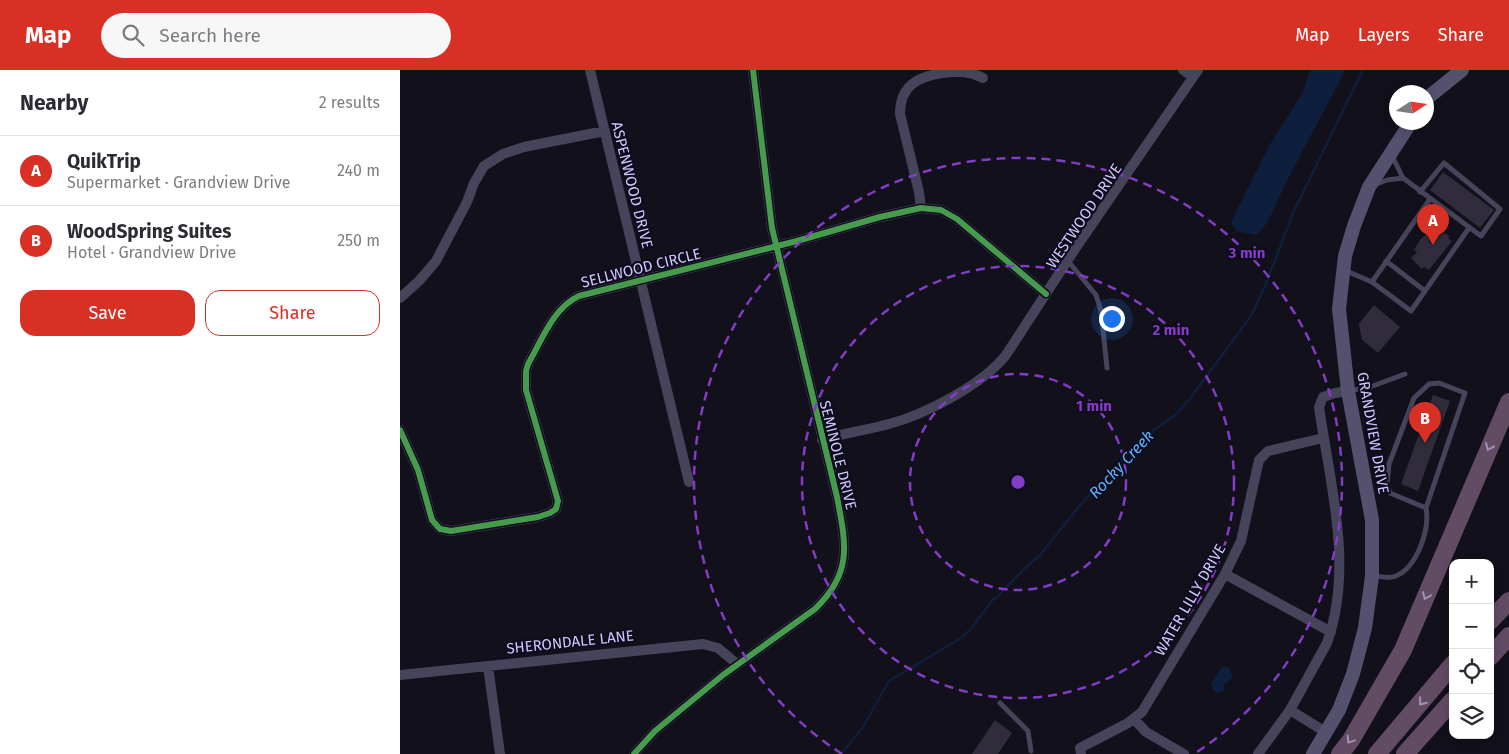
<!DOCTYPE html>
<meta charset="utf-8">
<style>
body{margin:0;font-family:"Fira Sans",sans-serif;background:#f7f7f7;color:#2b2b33}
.controls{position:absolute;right:15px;bottom:15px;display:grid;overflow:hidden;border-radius:10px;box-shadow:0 2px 12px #0003}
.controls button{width:45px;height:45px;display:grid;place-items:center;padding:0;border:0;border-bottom:1px solid #e1e1e2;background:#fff;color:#2b2b33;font:25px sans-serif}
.compass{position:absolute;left:989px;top:15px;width:45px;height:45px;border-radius:50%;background:#fff;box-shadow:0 2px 12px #0003;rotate:78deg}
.you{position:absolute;left:711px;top:248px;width:18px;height:18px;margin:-12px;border:4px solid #fff;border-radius:50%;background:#1a73e8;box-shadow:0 0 0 8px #1a73e833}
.badge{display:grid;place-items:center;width:32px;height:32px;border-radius:50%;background:#d93025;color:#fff;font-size:16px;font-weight:700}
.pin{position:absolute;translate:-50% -41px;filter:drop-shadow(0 1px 2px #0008)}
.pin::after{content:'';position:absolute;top:26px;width:18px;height:15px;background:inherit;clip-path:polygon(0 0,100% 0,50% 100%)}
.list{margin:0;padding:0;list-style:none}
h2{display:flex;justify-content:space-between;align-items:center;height:65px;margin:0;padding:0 20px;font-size:21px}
h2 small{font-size:16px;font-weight:400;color:#7c7c81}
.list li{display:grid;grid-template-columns:32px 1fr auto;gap:15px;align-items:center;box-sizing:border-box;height:70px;padding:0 20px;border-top:1px solid #e1e1e2}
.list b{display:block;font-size:19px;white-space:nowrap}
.list p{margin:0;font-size:16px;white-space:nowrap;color:#7c7c81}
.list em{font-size:16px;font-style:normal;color:#7c7c81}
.actions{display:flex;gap:10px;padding:15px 20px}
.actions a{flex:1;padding:11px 0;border:1px solid #d93025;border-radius:15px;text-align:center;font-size:18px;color:#d93025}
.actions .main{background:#d93025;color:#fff}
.icon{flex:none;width:28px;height:28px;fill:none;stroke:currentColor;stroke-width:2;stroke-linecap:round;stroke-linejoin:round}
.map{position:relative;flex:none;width:1109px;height:684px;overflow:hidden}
header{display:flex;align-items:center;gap:30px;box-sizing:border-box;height:70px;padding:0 25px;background:#d93025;color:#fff}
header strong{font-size:24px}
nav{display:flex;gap:28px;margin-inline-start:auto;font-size:18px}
.search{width:350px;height:45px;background:#f7f7f7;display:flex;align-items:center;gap:12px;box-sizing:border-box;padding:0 18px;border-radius:28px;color:#7c7c81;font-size:19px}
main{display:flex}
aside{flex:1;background:#fff}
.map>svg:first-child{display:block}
.water{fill:#0d1f3d}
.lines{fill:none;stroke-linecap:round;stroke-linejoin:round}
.stream{stroke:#0d1f3d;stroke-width:2.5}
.building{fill:#302c3c}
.lane{stroke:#45445b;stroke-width:5}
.street{stroke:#45445b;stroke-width:10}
.secondary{stroke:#53516e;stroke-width:14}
.highway{stroke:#624c64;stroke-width:18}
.cycleway-casing{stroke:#0f0c1e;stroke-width:9}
.cycleway{stroke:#469c4c;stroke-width:6}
.oneway{stroke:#9e91b9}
.ring{fill:none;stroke:#833cc5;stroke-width:2.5;stroke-dasharray:9 6}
.labels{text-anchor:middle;stroke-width:4.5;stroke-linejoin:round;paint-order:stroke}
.street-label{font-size:15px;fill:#cfc9fe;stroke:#0f0c1e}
.water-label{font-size:16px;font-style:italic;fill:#59b2fd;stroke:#0f0c1e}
.centre{fill:#833cc5;stroke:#0f0c1e;stroke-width:2.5}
.ring-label{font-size:15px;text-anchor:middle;font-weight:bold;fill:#833cc5;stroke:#0f0c1e;stroke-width:4.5;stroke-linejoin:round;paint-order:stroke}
</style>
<header>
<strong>Map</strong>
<div class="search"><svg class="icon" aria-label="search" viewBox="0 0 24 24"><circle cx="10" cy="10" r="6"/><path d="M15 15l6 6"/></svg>Search here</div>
<nav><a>Map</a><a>Layers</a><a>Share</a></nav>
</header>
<main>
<aside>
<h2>Nearby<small>2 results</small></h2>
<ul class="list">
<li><span class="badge">A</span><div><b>QuikTrip</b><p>Supermarket · Grandview Drive</p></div><em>240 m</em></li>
<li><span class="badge">B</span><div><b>WoodSpring Suites</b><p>Hotel · Grandview Drive</p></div><em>250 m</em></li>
</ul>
<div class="actions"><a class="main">Save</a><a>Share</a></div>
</aside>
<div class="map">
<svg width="1109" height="684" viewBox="0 0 1109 684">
<rect width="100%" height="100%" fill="#12101a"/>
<path class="water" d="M910,0h35c-18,37 -38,72 -57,109 -10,18 -16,42 -31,56l-21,-4 -5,-9 38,-76 33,-52z
M824,596l6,2 3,9 -9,8v6l-6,2 -5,-3 -2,-6c2,-4 10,-17 13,-18z"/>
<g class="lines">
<path class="stream" d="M441,684l22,-27 26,-46 72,-43 10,-9 23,-31 1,1 29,-30 16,-14 41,-51 57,-62 37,-27 14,-15 62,-84 14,-30 29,-75 69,-141"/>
</g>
<path class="building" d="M1043,102l51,38 -14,18 -50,-38z
M1036,159l7,5 1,-2 5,4 -1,2 4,3 -23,29 -5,-3 -2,2 -11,-11 6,-6 -3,-2 6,-10 7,-7 5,2z
M974,235l26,22 -22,26 -16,-13 -3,-16z
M1033,325l17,6 -32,90 -17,-7z
M595,650l17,13 -14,21h-26z"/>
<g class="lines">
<path class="lane" d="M992,86l11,22 78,58 19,-27 -56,-46 -24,29
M974,115l13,-5 16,-2
M668,191l28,34 5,16 6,57
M986,191l39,30
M944,200l28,12 39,29 58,-83
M972,212l58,-83
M949,321l21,-4 35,-13
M973,506c7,0 17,3 23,0 21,-9 34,-46 30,-68l-36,-15 -3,-8 2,-21 25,-66 15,-14 10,-1 26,10 -39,115
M600,633l28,28 3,20"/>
<path class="street" d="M190,0l99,412
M783,0l10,7
M521,138l-2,-16 -19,-78c0,-28 17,-37 42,-41 16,-2 27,-2 41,5
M0,228l19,-17 17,-20 31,-59 7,-19 10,-17 19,-12 21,-7 81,-16
M0,360l18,40 14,50 8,9 11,2 87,-14 12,-4 6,-4 2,-8 -32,-111v-19l2,-7c14,-24 25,-56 51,-68l218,-55 83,-24 41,-9 20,2 16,9 89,75
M422,370c22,-7 45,-10 67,-16 37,-10 93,-39 117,-69l67,-103 125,-182
M825,504l106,58
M88,596l12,88
M0,605l303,-31 15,4 19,16
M890,640l37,23
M734,649l12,13 38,22
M234,684l21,-23 68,-56 92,-66c38,-36 31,-65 22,-112l-65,-269 -19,-158
M681,684l-1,-6 48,-25 14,-11 83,-138 16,-33 18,-81 9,-9 55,-13
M858,684l32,-44 37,-67c27,-76 3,-159 -8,-236l4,-10 12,-4 13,-2"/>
<path class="secondary" d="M1026,29l36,-29
M913,684l26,-44 14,-36 12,-46 7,-52v-56l-24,-129 -9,-82 6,-53 9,-30 15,-39 42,-65"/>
<path class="highway" d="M1090,551l19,-20
M1090,587l19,-21
M940,684l11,-14 52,-90 106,-248
M977,684l76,-90
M1005,684l48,-54"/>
<g class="cycleway-casing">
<path id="cycleway" d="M0,360l18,40 14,50 8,9 11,2 87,-14 12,-4 6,-4 2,-8 -32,-111v-19l2,-7c14,-24 25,-56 51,-68l218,-55 83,-24 41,-9 20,2 16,9 89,75
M234,684l21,-23 68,-56 92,-66c38,-36 31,-65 22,-112l-65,-269 -19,-158"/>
</g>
<use href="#cycleway" class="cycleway"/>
</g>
<defs><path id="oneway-chevron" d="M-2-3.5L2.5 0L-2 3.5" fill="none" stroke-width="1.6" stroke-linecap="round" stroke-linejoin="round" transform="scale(1.25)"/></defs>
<g class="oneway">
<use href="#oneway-chevron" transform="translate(1089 377) rotate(114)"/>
<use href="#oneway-chevron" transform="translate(1026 526) rotate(113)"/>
<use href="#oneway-chevron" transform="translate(1022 632) rotate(129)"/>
<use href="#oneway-chevron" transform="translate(950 670) rotate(124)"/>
</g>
<g class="ring">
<circle cx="618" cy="412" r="108"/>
<circle cx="618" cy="412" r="216"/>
<path d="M442 684A324 324 0 1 1 794 684"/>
</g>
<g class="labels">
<g class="street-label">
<text transform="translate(232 115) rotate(76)" y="5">ASPENWOOD DRIVE</text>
<text transform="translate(684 146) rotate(-56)" y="5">WESTWOOD DRIVE</text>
<text transform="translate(241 198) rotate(-14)" y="5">SELLWOOD CIRCLE</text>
<text transform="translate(973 363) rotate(80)" y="5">GRANDVIEW DRIVE</text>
<text transform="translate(438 385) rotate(76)" y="5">SEMINOLE DRIVE</text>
<text transform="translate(790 530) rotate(-60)" y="5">WATER LILLY DRIVE</text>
<text transform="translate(170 572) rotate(-6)" y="5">SHERONDALE LANE</text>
</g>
<g class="water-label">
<text transform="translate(721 394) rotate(-47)" y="6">Rocky Creek</text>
</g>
</g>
<circle cx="618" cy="412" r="8" class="centre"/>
<g class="ring-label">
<text x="847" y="188">3 min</text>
<text x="771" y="265">2 min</text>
<text x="694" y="341">1 min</text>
</g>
</svg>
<div class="controls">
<button>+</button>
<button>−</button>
<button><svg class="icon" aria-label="locate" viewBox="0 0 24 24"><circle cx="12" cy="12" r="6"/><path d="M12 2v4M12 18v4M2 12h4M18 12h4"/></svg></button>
<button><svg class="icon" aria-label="layers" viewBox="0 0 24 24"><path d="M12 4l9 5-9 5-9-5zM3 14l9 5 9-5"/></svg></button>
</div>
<svg class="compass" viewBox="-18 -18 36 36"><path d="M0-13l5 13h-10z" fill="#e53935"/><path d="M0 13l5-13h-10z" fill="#7c7c81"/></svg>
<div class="you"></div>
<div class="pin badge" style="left:1033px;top:175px">A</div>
<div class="pin badge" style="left:1025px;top:373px">B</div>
</div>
</main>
